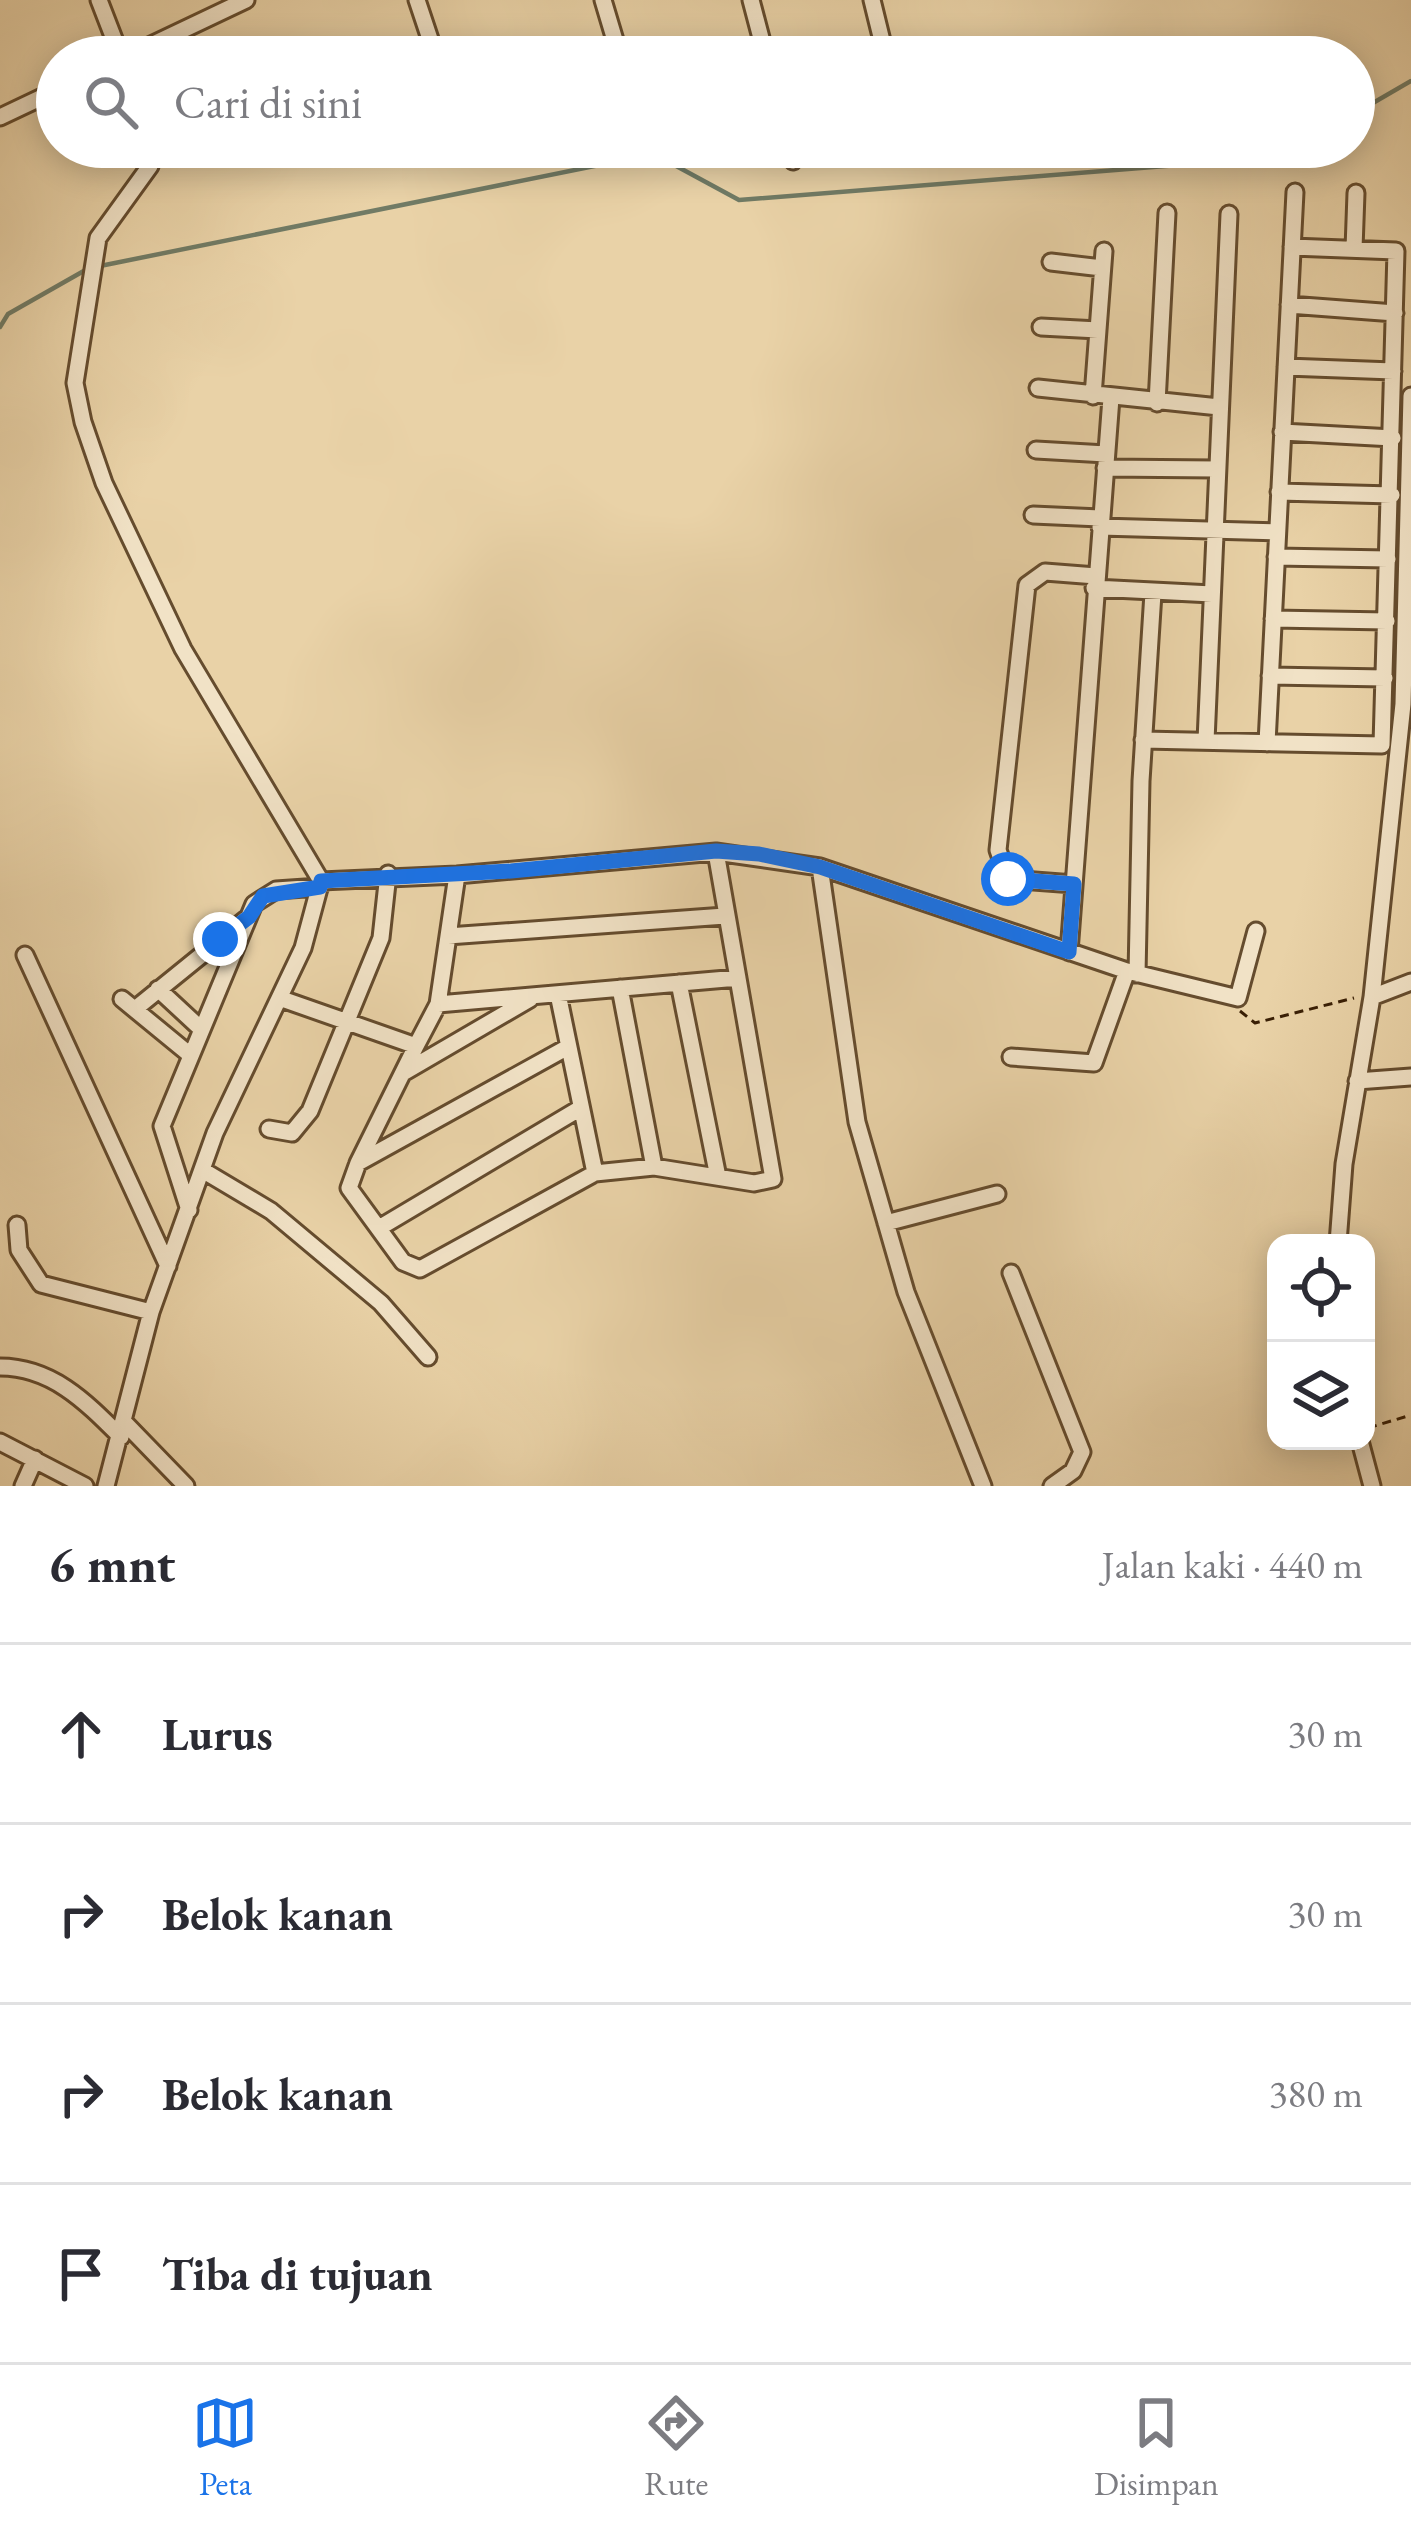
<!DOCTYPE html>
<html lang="id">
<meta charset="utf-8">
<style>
body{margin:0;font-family:"EB Garamond",serif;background:#f2f2f3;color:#2b2b33}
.controls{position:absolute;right:36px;bottom:36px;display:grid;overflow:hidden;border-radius:24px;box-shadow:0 6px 30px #0003}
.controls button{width:108px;height:108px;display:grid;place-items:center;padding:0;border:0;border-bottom:3px solid #e1e1e2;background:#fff;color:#2b2b33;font:60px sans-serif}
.stop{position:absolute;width:36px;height:36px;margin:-27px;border:9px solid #1a73e8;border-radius:50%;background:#fff}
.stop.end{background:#1a73e8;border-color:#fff;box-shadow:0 3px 12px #0008}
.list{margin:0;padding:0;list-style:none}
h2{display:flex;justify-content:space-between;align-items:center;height:156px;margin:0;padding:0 48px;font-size:51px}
h2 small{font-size:39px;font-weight:400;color:#7c7c81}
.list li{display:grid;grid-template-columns:78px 1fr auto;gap:36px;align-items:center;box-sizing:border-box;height:180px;padding:0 48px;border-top:3px solid #e1e1e2}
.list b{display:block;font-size:45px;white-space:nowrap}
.list em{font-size:39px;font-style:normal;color:#7c7c81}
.icon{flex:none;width:66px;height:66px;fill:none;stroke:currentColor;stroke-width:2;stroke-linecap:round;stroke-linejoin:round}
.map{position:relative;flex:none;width:1411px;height:1486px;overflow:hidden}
.search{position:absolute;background:#fff;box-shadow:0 6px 30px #0003;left:36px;right:36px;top:36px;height:132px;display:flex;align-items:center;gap:30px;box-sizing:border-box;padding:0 42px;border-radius:66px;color:#7c7c81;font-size:45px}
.sheet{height:876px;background:#fff}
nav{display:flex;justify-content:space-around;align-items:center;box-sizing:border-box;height:168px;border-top:3px solid #e1e1e2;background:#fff;font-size:33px;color:#7c7c81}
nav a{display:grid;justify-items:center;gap:6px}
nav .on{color:#1a73e8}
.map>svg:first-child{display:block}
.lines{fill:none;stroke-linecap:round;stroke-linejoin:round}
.stream{stroke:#717b65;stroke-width:4.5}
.minor-casing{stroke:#654c2e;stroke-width:21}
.path{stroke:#391f05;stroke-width:3;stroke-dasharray:9 6;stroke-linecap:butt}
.minor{stroke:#f1e2c6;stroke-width:15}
.route{stroke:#1a73e8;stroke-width:15}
</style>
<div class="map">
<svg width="1411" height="1486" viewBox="0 0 1411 1486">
<rect width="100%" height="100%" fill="#e9d2a7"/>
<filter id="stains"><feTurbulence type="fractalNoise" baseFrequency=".00167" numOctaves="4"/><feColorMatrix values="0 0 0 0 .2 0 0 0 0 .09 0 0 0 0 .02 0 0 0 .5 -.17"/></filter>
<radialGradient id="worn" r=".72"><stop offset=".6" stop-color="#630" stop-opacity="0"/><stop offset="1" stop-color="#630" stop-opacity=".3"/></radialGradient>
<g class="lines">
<path class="stream" d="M1354,114l57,-33
M100,266l554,-112 85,46 540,-43 18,-10
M0,327l8,-13 81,-46"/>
<g class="minor-casing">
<path id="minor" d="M99,0l22,57
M417,0l19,57
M603,0l17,57
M751,0l15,57
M872,0l14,57
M126,57l120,-57
M0,117l57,-27
M790,147l3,14
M1354,249l2,-56
M1051,262l51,6
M1289,305l106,8
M1041,327l57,3
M1286,367l107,4
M1038,388l181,19
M1093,396l11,-145
M1157,403l10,-190
M1282,432l111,6
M1036,450l70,4
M1105,468l111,1
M1279,492l113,3
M1033,515l67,3
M1100,527l177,5
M1276,557l112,2
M1094,588l118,6
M1273,619l114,2
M1270,676l115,2
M1143,740l239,5 14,-494 -104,-4
M1206,741l23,-527
M1267,743l28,-551
M716,852l104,15 307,104 111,27 18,-67
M820,867l37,255 49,170 77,194
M321,881l136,-6 259,-23 57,327 -19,4 -100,-16 -59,6 -37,-179
M1074,884l-66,-5 -10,-29 29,-265 18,-13 51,4
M448,936l277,-20
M1069,952l42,-554
M25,955l143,311
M1137,974l4,-193 12,-188
M679,983l39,194
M620,988l34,179
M158,989l42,39
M1372,997l31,-293 8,-308
M122,999l67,55
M282,999l134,47 22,-42 19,-129
M438,1004l300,-26
M135,1009l111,-90
M568,1047l-210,116 -9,25 54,74 17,7 175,-96
M1011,1057l83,6 33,-92
M403,1073l127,-74
M1357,1081l54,-4
M269,1129l23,4 18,-22 71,-173 7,-64
M358,1163l58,-117
M204,1171l67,40 110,92 47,54
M189,1210l-27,-84 92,-222 22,-14 44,-3
M886,1223l111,-29
M17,1225l2,25 22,34 110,28
M379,1228l200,-119
M1338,1243l6,-79 28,-167 39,-15
M1011,1273l71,179 -9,19 -21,15
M0,1367c52,0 86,35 121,70
M125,1423l61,63
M1360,1441l12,45
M0,1442l85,44
M23,1486l12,-27
M106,1486l45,-174 64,-179 88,-185 18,-67 -138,-232 -79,-166 -21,-61 -8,-39 23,-145 52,-72 4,-19"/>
</g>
<path class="path" d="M1240,1011l15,12 99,-25
M1368,1428l43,-13"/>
<use href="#minor" class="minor"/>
</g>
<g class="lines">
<path class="route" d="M220,939l29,-22 14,-21 57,-9 1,-6 190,-10 205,-20 43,3 61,13 249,85 5,-68 -66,-5"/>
</g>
<rect width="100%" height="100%" filter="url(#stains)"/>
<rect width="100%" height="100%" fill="url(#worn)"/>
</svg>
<div class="controls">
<button><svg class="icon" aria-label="locate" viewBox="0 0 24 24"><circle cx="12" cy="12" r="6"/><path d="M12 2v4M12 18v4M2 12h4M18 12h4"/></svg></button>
<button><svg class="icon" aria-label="layers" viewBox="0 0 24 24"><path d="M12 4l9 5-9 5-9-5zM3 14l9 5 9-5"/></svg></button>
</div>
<div class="stop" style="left:1008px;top:879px"></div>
<div class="stop end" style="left:220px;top:939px"></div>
<div class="search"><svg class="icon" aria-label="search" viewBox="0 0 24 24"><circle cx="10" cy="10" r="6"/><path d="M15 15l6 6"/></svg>Cari di sini</div>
</div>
<section class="sheet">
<h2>6 mnt<small>Jalan kaki · 440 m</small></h2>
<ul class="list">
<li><svg class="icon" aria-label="ahead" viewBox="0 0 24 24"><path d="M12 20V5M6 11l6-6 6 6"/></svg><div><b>Lurus</b></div><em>30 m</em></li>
<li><svg class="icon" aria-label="right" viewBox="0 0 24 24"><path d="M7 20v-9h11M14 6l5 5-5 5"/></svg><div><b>Belok kanan</b></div><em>30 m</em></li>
<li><svg class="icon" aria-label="right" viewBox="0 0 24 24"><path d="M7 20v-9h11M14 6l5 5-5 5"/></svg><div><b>Belok kanan</b></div><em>380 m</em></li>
<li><svg class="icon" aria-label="arrive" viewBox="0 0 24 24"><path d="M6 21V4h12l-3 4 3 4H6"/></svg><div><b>Tiba di tujuan</b></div></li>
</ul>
</section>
<nav>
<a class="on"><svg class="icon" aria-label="map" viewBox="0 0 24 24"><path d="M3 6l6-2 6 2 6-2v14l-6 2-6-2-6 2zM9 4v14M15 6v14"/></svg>Peta</a>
<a><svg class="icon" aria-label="directions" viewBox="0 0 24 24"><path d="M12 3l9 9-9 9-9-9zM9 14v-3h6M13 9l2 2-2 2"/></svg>Rute</a>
<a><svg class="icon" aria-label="saved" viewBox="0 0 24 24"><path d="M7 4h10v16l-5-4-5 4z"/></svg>Disimpan</a>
</nav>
